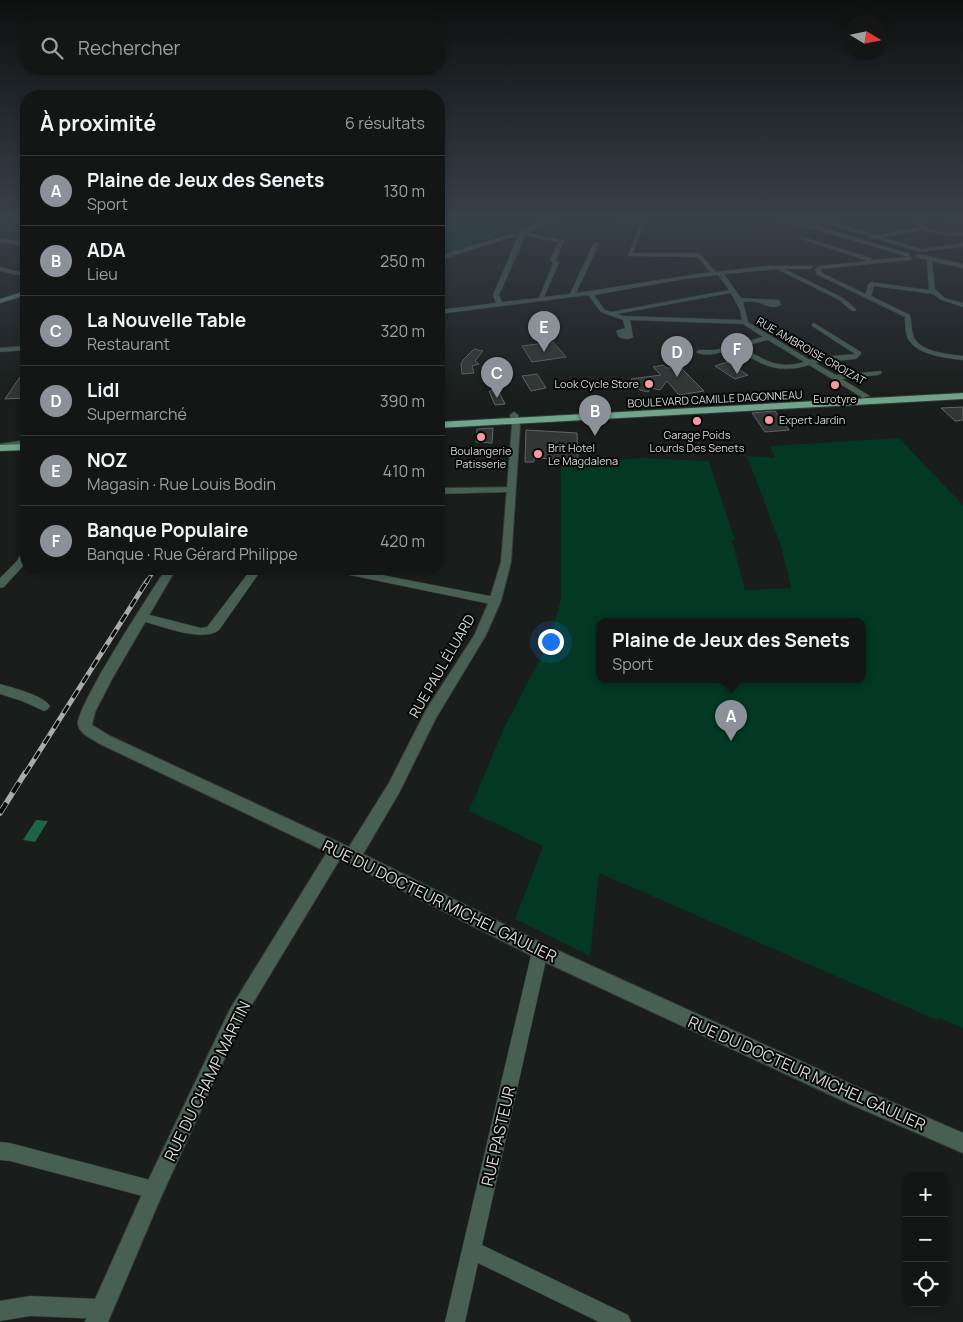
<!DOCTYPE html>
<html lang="fr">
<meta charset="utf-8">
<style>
body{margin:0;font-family:Manrope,sans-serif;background:#202322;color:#f1f3f6}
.controls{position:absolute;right:15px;bottom:15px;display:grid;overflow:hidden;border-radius:10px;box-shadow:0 2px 8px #0003}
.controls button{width:45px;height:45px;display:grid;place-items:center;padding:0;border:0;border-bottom:1px solid #323534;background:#131614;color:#f1f3f6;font:25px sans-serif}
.compass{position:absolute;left:843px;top:15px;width:45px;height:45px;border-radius:50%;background:#131614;box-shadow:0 2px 8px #0003;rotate:100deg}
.you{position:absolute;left:550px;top:641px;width:18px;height:18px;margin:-12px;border:4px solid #fff;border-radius:50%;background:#1a73e8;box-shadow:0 0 0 8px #1a73e833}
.badge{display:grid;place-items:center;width:32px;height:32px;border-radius:50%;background:#8c9099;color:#fff;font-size:16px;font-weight:700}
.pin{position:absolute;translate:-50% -41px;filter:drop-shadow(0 1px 2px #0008)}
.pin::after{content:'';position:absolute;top:26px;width:18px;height:15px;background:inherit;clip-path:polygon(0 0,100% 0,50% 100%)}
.popup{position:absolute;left:596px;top:618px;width:270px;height:65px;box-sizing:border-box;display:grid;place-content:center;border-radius:10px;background:#131614;filter:drop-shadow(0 1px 4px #0005);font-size:16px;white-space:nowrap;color:#9d9fa0}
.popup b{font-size:19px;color:#f1f3f6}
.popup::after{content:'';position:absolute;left:50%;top:100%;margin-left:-10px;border:10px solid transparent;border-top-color:#131614}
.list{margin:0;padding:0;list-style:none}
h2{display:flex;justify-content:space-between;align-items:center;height:65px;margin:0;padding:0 20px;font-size:21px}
h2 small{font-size:16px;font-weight:400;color:#9d9fa0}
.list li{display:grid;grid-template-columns:32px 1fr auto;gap:15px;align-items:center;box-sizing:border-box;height:70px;padding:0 20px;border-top:1px solid #323534}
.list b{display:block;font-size:19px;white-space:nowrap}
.list p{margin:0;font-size:16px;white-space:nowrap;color:#9d9fa0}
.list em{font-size:16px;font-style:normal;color:#9d9fa0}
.icon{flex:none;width:28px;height:28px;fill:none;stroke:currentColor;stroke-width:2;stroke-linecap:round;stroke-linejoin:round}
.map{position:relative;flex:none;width:963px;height:1322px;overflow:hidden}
.search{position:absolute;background:#131614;box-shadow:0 2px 8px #0003;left:20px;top:20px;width:425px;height:55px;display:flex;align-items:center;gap:12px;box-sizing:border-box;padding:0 18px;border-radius:20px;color:#9d9fa0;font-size:19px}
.panel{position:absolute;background:#131614;box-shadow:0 2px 8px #0003;left:20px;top:90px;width:425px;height:485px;border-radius:20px}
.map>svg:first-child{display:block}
.green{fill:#023824;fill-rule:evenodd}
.water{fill:#206447}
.building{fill:#323634;stroke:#606462}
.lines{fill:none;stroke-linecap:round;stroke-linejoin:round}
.minor-casing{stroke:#343735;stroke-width:1}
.tertiary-casing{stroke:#343735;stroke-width:2}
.secondary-casing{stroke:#343735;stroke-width:2}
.primary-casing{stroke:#343735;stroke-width:2}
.minor{fill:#476053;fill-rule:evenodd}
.tertiary{fill:#476053;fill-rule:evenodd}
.secondary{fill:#5e8772;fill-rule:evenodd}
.primary{fill:#6fa58a;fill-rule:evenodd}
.rail-far2-casing{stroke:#a9acaa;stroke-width:4}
.rail-far1-casing{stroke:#a9acaa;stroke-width:5}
.rail-casing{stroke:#a9acaa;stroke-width:5.5}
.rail-far2{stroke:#060706;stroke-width:2.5;stroke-dasharray:8;stroke-linecap:butt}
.rail-far1{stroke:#060706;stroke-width:3;stroke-dasharray:9;stroke-linecap:butt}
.rail{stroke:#060706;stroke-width:4;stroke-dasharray:12;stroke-linecap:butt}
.poi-dot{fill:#f49aa5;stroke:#060706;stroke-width:2}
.labels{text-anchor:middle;stroke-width:4;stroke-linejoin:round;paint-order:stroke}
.far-street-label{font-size:11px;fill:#d7dad8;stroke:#060706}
.far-poi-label{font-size:11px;fill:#d7dad8;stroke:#060706}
.street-label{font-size:14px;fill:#d7dad8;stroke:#060706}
.near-street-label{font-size:16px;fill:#d7dad8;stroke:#060706}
</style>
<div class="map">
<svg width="963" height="1322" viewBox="0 0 963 1322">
<rect width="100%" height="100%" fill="#191d1b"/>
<path class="green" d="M455,215h4l71,10 -91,31v-28z
M899,438l64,67v523l-24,-10 -2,2 -338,-147 -9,83 -75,-37 28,-73 -74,-35 35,-83 35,-67 14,-34 8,-28v-135l80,-6 68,3 26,79h-3l13,50 46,-2 -10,-42 -34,-90 28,2 -5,-12zM600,622h262v58h-262z"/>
<path class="water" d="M36,820l12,1 -13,21 -12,-2z"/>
<path class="building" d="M553,342l13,15 -34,5 -10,-16z
M474,349l9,2 -8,10 4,3 -7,2 2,7 -12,1 -1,-10 2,-4z
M727,362l11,7 10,6 -13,4 -20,-13z
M663,365l4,3 13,-1 24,24 -25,4 -12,-14 -7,9 -9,-2 -3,4 -8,-2 -9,-11 30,-4 -8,-8z
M537,374l9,14 -15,3 -9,-15z
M20,377h6v21l-21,1z
M498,390l7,14 -10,1 -6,-14z
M963,407v13l-8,1 -14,-13z
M775,411l14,19 -24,2 -13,-19z
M493,428l-1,15 -16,-1 1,-13z
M526,430l51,3 1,27 -44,-2v4h-9z"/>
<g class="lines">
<g class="minor-casing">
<path id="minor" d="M596,215h13l36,7 -12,31h66l17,19 50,-6h47l-2,3h-26l58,29 13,11v2h-4l-13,-11 -62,-31 -53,5 17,24 38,2 2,5c-11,5 -15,-1 -25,-3 -4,-1 -9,0 -13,0l5,20 62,38 9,-3 36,-3 -43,-28v-2l2,-1 47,29v2l-5,5 -41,4 21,12 45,-4 1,2 -4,2 -36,4 28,17 -7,2 -54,-33c-34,10 -46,-1 -75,-16 -12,3 -28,9 -38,3l3,-2h16l48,-13 -20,-13 -113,-4 3,17c-3,3 -10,2 -14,0l-3,-6 9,-3 -2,-8 -22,-8 -13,-17 -149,19v-4l57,-7 -3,-8 25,-59 6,-4 40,9 -8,19 3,3 -15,34 26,-3 23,-50 3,-2 3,2 -23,49 134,-21 -13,-15 -69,-1 12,-32zM523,235l35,7 -8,18 3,3 -14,35 -37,4 -3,-7 25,-56zM718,275l11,15 -118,22 -6,-2 -11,-15 90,-16zM731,293l9,17 2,10 -119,-4 -6,-2zM768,340l36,22c-27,8 -40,-3 -63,-15z
M767,215h10l27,7 106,32 -1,2 4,2 -3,2 -89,9 1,4 44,21 2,-10 3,-2 58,8 -2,-29 5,-1 3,29 10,9 18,5v4l-22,-7 -8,-6 -59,-8 -3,10 39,19c2,6 1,13 3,20 5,17 35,19 50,21v4c-17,-2 -48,-5 -56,-23 -2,-6 -2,-14 -2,-20l-89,-43 -1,-5 4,-3 49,-5 -70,-23 5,-1 68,21v2l37,-3z
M825,215h14l-26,6 -3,-2z
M924,215h25l14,4v4c-14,-5 -29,-9 -43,-2 9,13 29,12 43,11v4l-19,-1 -21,-5 -51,9 -3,-2 51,-10 -6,-7z
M26,216v4l-26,1v-4z
M0,238l26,4v4l-26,-4z
M963,243v4l-43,5 -3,-2z
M0,267l20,5 1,1 -3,2 -18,-4z
M26,346v4l-26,2v-4z
M25,440l1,4 -26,4v-4z
M511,487l4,3 -1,2 -75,2v-6z
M26,549v13l-2,3 -20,22 -4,1v-10l17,-17 6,-11z
M336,569h15l144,28 5,4 -5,4 -155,-32 -4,-1z
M253,571l4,1 1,2 -1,2 -38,54c-17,13 -57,-4 -77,-9l-5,-4 5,-4 59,15 6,-1 42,-55z
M0,684c13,4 43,11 50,22l-2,3 -4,2 -22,-10 -22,-7z
M540,943l5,3 3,5 -66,294 146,70 3,7h-32l-121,-59 -13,59h-20l87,-371 3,-5z
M0,1142l10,1 144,38 7,2 2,7 -2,7 -7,2 -144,-38 -10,-1z
M30,1296l71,3 7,3 3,7 -3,7 -7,3 -71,-3 -30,5v-20z"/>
</g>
<g class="tertiary-casing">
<path id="tertiary" d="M558,215h8l-43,18 -5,-1z
M799,215h10l114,35 -5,1z
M512,234l5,1 -78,25v-4z
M917,254l46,10v4l-48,-11z
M514,412l4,3 2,11 -9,136 -10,39 -15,34 -50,83 -37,75 -36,61 183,91 318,145 99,43v20l-113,-49 -316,-147 -194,-98 -98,162 -81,176 -53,125h-23l62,-139 83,-174 97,-157 -227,-108c-7,-5 -21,-10 -22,-20 -1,-19 73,-132 88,-155h10l-64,110 -17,33 -3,13 18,11 239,111 40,-64 37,-73 49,-76 14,-33 12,-39 11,-136 -2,-11z"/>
</g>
<g class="secondary-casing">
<path id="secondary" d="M26,291v4l-26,8v-4z"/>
</g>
<g class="primary-casing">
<path id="primary" d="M963,393v6l-524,29v-6z
M26,444v6l-26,1v-6z"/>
</g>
<use href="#minor" class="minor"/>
<use href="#tertiary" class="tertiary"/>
<use href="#secondary" class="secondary"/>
<use href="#primary" class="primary"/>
<g class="rail-far2-casing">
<path id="rail-far2" d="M146,583l9,-14"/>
</g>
<g class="rail-far1-casing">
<path id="rail-far1" d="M25,774l122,-193"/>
</g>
<g class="rail-casing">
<path id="rail" d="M0,813l25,-40"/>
</g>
<use href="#rail-far2" class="rail-far2"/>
<use href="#rail-far1" class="rail-far1"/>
<use href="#rail" class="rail"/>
</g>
<linearGradient id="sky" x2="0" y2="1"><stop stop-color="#0e100f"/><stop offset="0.54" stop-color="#38404a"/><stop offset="1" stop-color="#38404a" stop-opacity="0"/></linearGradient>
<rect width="963" height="401" fill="url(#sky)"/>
<g class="poi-dot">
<circle cx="649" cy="384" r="5"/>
<circle cx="835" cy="385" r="5"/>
<circle cx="769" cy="420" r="5"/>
<circle cx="697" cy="421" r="5"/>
<circle cx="481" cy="437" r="5"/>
<circle cx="538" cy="454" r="5"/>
</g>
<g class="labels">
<g class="far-street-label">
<text transform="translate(811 351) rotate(30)" y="4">RUE AMBROISE CROIZAT</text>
<text transform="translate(715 399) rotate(-3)" y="4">BOULEVARD CAMILLE DAGONNEAU</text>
</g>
<g class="far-poi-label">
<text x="639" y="388" text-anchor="end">Look Cycle Store</text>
<text x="835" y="403">Eurotyre</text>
<text x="779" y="424" text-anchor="start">Expert Jardin</text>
<text x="697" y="439">Garage Poids<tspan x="697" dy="13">Lourds Des Senets</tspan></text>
<text x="548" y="452" text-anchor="start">Brit Hotel<tspan x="548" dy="13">Le Magdalena</tspan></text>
<text x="481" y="455">Boulangerie<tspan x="481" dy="13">Patisserie</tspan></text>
</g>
<g class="street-label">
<text transform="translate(442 666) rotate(-60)" y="5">RUE PAUL ÉLUARD</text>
</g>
<g class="near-street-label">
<text transform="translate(440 901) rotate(26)" y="6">RUE DU DOCTEUR MICHEL GAULIER</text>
<text transform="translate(807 1073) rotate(24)" y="6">RUE DU DOCTEUR MICHEL GAULIER</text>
<text transform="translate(207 1081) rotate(-64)" y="6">RUE DU CHAMP MARTIN</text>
<text transform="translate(498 1136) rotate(-77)" y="6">RUE PASTEUR</text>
</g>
</g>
</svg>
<div class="controls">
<button>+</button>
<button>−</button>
<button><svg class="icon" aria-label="locate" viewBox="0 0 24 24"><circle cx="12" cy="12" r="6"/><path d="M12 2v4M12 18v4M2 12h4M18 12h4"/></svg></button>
</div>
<svg class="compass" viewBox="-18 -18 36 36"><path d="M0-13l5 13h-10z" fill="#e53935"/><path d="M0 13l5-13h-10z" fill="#9d9fa0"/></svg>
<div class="you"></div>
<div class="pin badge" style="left:731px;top:741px">A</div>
<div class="popup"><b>Plaine de Jeux des Senets</b>Sport</div>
<div class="pin badge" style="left:595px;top:436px">B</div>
<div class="pin badge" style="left:497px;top:398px">C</div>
<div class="pin badge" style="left:677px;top:377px">D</div>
<div class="pin badge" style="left:544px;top:352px">E</div>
<div class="pin badge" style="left:737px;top:374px">F</div>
<div class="search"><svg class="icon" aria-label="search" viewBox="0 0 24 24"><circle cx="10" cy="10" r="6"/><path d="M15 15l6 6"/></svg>Rechercher</div>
<section class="panel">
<h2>À proximité<small>6 résultats</small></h2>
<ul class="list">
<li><span class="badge">A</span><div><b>Plaine de Jeux des Senets</b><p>Sport</p></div><em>130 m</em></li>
<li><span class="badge">B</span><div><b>ADA</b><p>Lieu</p></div><em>250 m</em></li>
<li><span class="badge">C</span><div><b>La Nouvelle Table</b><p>Restaurant</p></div><em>320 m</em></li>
<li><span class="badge">D</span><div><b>Lidl</b><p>Supermarché</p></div><em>390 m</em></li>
<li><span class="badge">E</span><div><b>NOZ</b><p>Magasin · Rue Louis Bodin</p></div><em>410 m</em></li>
<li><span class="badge">F</span><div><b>Banque Populaire</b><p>Banque · Rue Gérard Philippe</p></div><em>420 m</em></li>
</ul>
</section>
</div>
